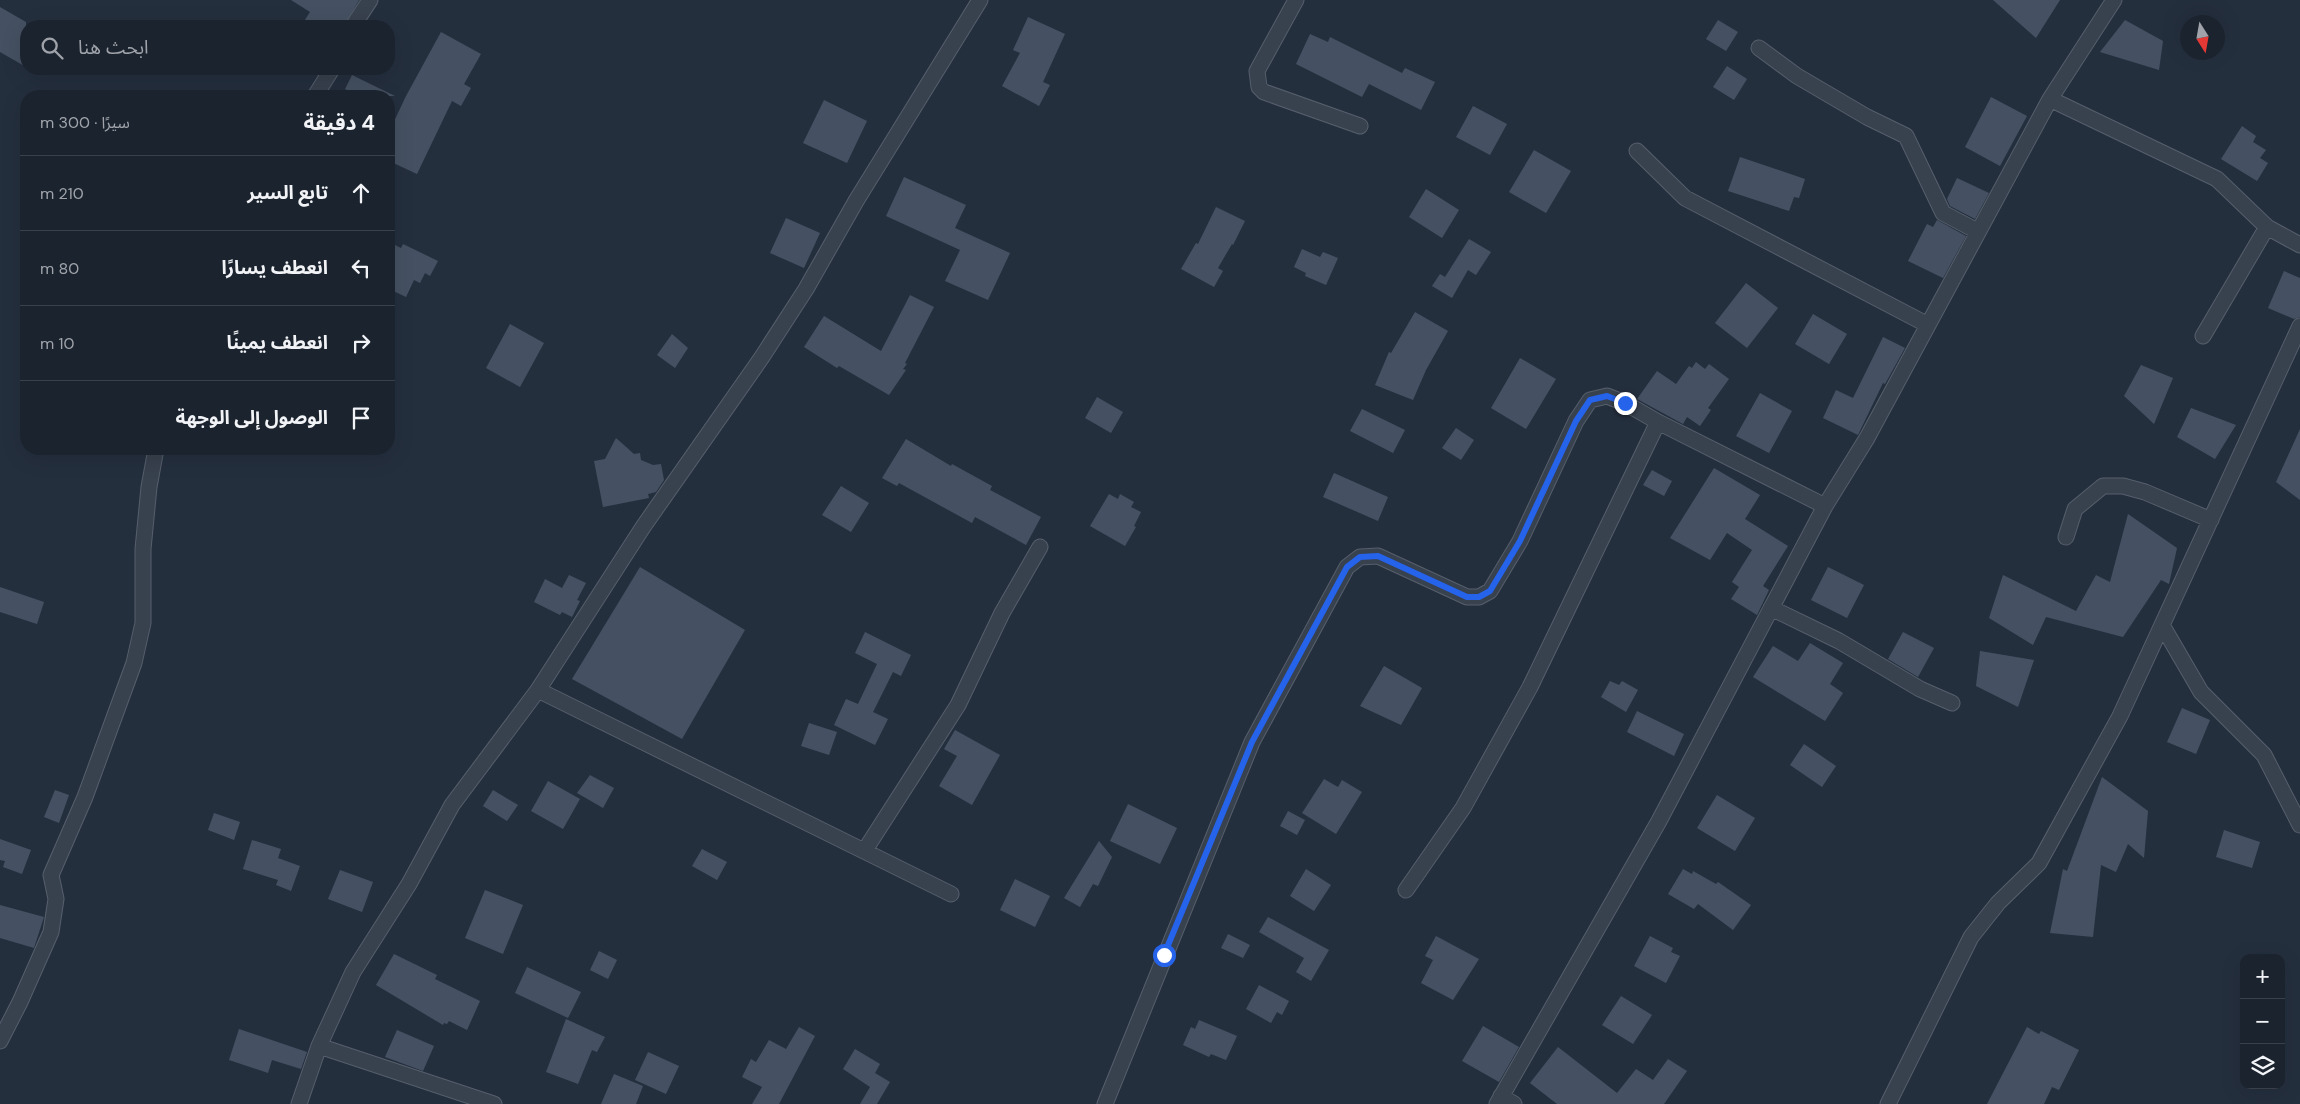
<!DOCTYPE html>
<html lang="ar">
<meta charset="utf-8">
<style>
body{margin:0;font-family:"DM Sans","Noto Sans Arabic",sans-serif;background:#282f3a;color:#f1f3f6;direction:rtl}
.controls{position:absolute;right:15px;bottom:15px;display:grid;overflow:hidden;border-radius:10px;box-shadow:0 5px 20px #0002}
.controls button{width:45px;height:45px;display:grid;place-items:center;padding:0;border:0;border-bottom:1px solid #39404a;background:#1b232e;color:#f1f3f6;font:25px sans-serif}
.compass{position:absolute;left:2180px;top:15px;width:45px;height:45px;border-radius:50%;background:#1b232e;box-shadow:0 5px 20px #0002;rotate:169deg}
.stop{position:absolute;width:15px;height:15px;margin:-11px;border:4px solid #2563eb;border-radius:50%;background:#fff}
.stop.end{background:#2563eb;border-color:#fff;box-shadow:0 1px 5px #0008}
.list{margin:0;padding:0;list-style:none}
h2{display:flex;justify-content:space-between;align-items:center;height:65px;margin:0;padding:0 20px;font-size:21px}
h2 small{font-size:16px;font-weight:400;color:#a0a4aa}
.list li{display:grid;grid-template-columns:32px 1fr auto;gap:15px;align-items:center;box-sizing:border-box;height:75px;padding:0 20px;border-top:1px solid #39404a}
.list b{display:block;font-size:19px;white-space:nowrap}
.list em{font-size:16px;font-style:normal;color:#a0a4aa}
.icon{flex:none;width:28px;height:28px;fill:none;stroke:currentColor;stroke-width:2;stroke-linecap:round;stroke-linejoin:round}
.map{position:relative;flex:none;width:2300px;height:1104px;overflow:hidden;direction:ltr}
.search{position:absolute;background:#1b232e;box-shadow:0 5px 20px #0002;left:20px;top:20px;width:375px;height:55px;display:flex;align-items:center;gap:12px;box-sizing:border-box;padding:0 18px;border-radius:20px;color:#a0a4aa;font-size:19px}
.panel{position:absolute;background:#1b232e;box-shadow:0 5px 20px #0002;left:20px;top:90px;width:375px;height:365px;border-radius:20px;direction:rtl}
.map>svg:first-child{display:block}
.building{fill:#455162}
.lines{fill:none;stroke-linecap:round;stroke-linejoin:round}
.street-casing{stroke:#565f6c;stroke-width:17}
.street{stroke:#38414e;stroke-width:15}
.route{stroke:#2563eb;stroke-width:6}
</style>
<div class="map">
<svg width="2300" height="1104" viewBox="0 0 2300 1104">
<rect width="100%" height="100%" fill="#242f3e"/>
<path class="building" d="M291,0h68l-15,26h-43l9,-14z
M1993,0h67l-24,38z
M0,7l26,15v45l-26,-15z
M1028,17l37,17 -22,48 7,3 -11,21 -37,-20 18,-33 -7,-3z
M1718,20l20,12 -12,19 -20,-12z
M2125,20l38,21 -4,29 -59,-18z
M441,32l40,22 -17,30 7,4 -10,18 -9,-5 -35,73 -28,-13v-29l17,-36z
M1310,34l18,8 2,-5 72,36 3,-5 30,14 -14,28 -52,-26 -7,13 -66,-33z
M1727,66l20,13 -13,21 -21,-13z
M352,75l43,21h-37l-13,-7z
M1991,97l36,19 -27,50 -35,-19z
M824,100l43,21 -20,42 -44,-20z
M1473,106l34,18 -17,31 -34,-18z
M2242,126l14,10 -3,6 13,8 -6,8 8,5 -11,18 -36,-22z
M1534,150l37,21 -25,42 -37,-21z
M1740,157l65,22 -6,19 -5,-1 -5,14 -61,-20z
M904,177l62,28 -11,23 55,25 -22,47 -43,-19 15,-31 -74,-34z
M1957,178l32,15 -14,26 -25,-13 -3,-7z
M1426,189l33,21 -17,28 -33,-21z
M1216,207l29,14 -12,24 -1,-1 -14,24 5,3 -9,16 -33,-18 15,-26 2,1z
M786,218l34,15 -16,35 -34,-15z
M1937,220l29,16 -23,42 -35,-17 19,-37 6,3z
M1469,239l22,13 -15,23 -8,-5 -16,28 -20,-12 8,-12 5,3z
M389,242l12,6 2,-4 35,17 -8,15 -5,-3 -5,10 -6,-3 -8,17 -17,-8z
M1302,249l18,8 3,-5 15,6 -12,27 -21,-9 1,-3 -12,-6z
M2284,271l16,7v39l-6,2 -26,-11z
M1746,283l32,25 -31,40 -32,-25z
M910,295l24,12 -29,56 2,1 -4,5 3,1 -17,25 -50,-29 -2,2 -33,-21 20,-31 57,35z
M1415,312l33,19 -22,39 -13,30 -38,-15 14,-33 2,1z
M1813,314l34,20 -18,30 -34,-20z
M510,324l34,19 -24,44 -34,-19z
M672,334l16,14 -13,20 -18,-13z
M1883,337l22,11 -20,36 -2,-1 -25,52 -35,-17 13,-28 17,8z
M1520,358l36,21 -30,50 -35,-21z
M1696,362l9,7 4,-5 20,15 -21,29 3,2 -11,16 -13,-9 -4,7 -46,-25 20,-28 19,13 13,-18 3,2z
M2141,365l32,13 -19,46 -30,-28z
M1760,393l32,18 -23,42 -33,-17z
M1097,397l26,15 -12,21 -26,-15z
M2191,408l45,17 -21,34 -38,-22z
M1362,409l43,21 -12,23 -43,-22z
M1456,428l18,12 -13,20 -19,-12z
M2300,429v71l-24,-18z
M616,438l18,16 6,-1 1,7 12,5 8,-1 3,16 -8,12 -8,2 1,4 -46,9 -9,-46 11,-2z
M906,439l45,27 1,-2 40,22 -2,4 51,27 -15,28 -51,-28 -3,6 -73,-40 -2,3 -15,-8z
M1714,468l46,27 -15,24 43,27 -25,40 6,4 -12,25 -26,-16 8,-12 -7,-5 20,-32 -25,-17 -17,27 -40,-22z
M1652,470l20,11 -8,15 -21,-11z
M1334,473l54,24 -10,24 -55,-24z
M841,486l28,17 -18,29 -29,-17z
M1109,494l9,5 2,-5 14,8 -3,5 10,5 -7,14 2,1 -11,19 -35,-20z
M2128,514l49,34 -8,36 -8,-4 -38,57 -77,-20 -13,28 -44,-27 14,-43 73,36 20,-36 14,7z
M640,567l105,63 -63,109 -110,-60z
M1828,567l36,18 -17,33 -36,-18z
M569,575l17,8 -9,17 3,1 -8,16 -10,-5 -2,3 -26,-13 11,-23 17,9z
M0,587l44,15 -7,22 -37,-12z
M865,632l46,23 -10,21 -8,-4 -20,40 15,7 -13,26 -41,-20 12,-26 12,5 19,-40 -22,-11z
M1903,632l31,16 -16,29 -30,-18z
M1810,643l33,20 -13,21 13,9 -18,28 -72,-44 20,-31 25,15z
M1980,651l54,9 -16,47 -42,-21z
M1384,666l38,22 -21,37 -41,-19z
M1610,681l9,4 3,-4 16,9 -12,22 -25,-15z
M2182,708l28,12 -14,34 -29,-12z
M1637,711l47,23 -10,22 -47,-24z
M809,723l28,9 -8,23 -28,-9z
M955,730l45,25 -28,50 -33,-19 18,-30 -13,-7z
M1804,744l32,22 -14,21 -32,-22z
M590,775l24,13 -11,20 -26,-15z
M2102,777l46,34 -4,47 -16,-14 -12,28 -15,-7 -8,72 -43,-4 13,-64 4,2z
M1324,779l14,8 4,-7 20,12 -26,42 -34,-21z
M548,781l32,18 -17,30 -32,-18z
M55,790l14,5 -10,28 -15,-6z
M493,790l25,15 -11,16 -24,-15z
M1717,795l38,23 -20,33 -38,-23z
M1128,804l49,24 -17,36 -50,-23z
M1288,811l17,9 -8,15 -17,-9z
M214,813l26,9 -6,18 -26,-10z
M2224,830l36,12 -8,26 -36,-11z
M0,839l31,11 -9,24 -19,-7 2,-6 -5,-1z
M252,840l29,9 -3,9 22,8 -9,25 -15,-6 2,-5 -35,-11z
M1099,841l13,16 -14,29 -5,-2 -13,23 -16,-9z
M702,849l25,13 -10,18 -25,-14z
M1306,869l25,16 -17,26 -24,-15z
M1683,869l9,5 1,-3 23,13 2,-2 33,23 -18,25 -35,-26 -4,5 -26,-15z
M340,870l33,12 -11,30 -34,-13z
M1015,879l35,17 -15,31 -35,-17z
M485,890l38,15 -20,49 -38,-16z
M0,905l44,12 -10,31 -34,-10z
M1268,917l61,33 -18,31 -15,-9 8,-14 -45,-26z
M1228,934l22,11 -7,13 -22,-10z
M1436,936l43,23 -26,41 -32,-17 12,-23 -8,-4z
M1650,936l23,12 -2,4 9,4 -14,27 -32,-17z
M599,951l18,9 -9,19 -18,-9z
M394,954l43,21 -2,4 45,22 -13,29 -18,-9 -2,3 -3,-1 -1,2 -67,-40z
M527,967l54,25 -13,26 -53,-25z
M1259,985l30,16 -7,14 -5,-3 -6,11 -25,-14z
M1621,996l31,19 -19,29 -31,-19z
M566,1019l39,18 -8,15 -5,-2 -14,34 -32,-12z
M1199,1020l38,16 -11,24 -15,-6 -2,3 -26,-12 8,-18 4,2z
M1483,1026l36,21 -20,35 -37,-21z
M799,1027l16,9 -36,68h-27l10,-17 -20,-10 9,-18 5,3 13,-22 17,9z
M2027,1027l12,7 2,-3 38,19 -20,40 -7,-3 -8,17h-57z
M239,1029l68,23 -6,17 -29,-9 -4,13 -39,-13z
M397,1030l37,16 -11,25 -38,-14z
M1558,1047l59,46 19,-24 17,11 15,-21 19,12 -23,33h-107l-27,-21z
M855,1049l25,15 -5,9 15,9 -13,22h-17l10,-17 -27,-18z
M648,1052l31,14 -13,28 -31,-14z
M614,1074l29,12 -7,18h-35z"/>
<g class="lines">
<g class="street-casing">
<path id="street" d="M1296,0l-39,71 2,16 5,5 96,34
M353,26l17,-26
M1759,48l38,28 70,41 39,19 37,77 34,18
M315,96l17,-27
M2050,99l167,80 50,48 33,18
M1637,151l48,47 243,127
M2203,336l64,-109
M2066,537l9,-28 28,-23h20l22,6 66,28
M1771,608l68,33 81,48 32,14
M2162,625l39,67 63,63 36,70
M538,690l413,204
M865,850l93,-145 44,-92 38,-66
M1406,890l57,-82 67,-121 128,-265
M0,1041l20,-39 31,-70 5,-33 -5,-24 34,-78 49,-134 9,-40v-74l6,-62 7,-38
M319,1046l175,58
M1501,1096l13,8
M299,1104l20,-58 34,-74 56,-88 43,-79 86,-115 105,-163 119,-170 44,-68 50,-88 124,-201
M1105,1104l147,-362 95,-175 13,-10 18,-1 89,41h12l11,-6 30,-50 56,-120 14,-21 17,-4 18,7 33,19 167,84
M1497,1104l162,-283 166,-315 42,-68 183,-339 64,-99
M1888,1104l83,-167 27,-34 41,-40 81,-147 180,-390"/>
</g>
<use href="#street" class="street"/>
</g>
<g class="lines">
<path class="route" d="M1164,955l88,-213 95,-175 13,-10 18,-1 89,41h12l11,-6 30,-50 56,-120 14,-21 17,-4 18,7"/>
</g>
</svg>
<div class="controls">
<button>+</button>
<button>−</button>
<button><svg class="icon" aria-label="layers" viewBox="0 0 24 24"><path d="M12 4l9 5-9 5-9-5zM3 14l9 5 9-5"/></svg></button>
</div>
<svg class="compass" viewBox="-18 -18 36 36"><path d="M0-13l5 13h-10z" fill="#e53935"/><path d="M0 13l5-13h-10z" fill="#a0a4aa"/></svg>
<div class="stop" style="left:1164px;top:955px"></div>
<div class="stop end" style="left:1625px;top:403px"></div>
<div class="search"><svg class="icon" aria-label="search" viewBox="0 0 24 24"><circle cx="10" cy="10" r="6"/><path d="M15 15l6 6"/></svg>ابحث هنا</div>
<section class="panel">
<h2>4 دقيقة<small>سيرًا · 300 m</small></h2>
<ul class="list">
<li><svg class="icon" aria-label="ahead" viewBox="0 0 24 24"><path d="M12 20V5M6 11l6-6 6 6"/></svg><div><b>تابع السير</b></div><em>210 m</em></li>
<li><svg class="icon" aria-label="left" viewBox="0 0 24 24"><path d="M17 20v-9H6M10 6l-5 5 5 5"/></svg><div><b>انعطف يسارًا</b></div><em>80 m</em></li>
<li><svg class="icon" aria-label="right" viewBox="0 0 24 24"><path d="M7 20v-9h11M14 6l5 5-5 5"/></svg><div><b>انعطف يمينًا</b></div><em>10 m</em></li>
<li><svg class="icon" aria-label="arrive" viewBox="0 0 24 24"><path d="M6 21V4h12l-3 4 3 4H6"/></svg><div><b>الوصول إلى الوجهة</b></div></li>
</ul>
</section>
</div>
